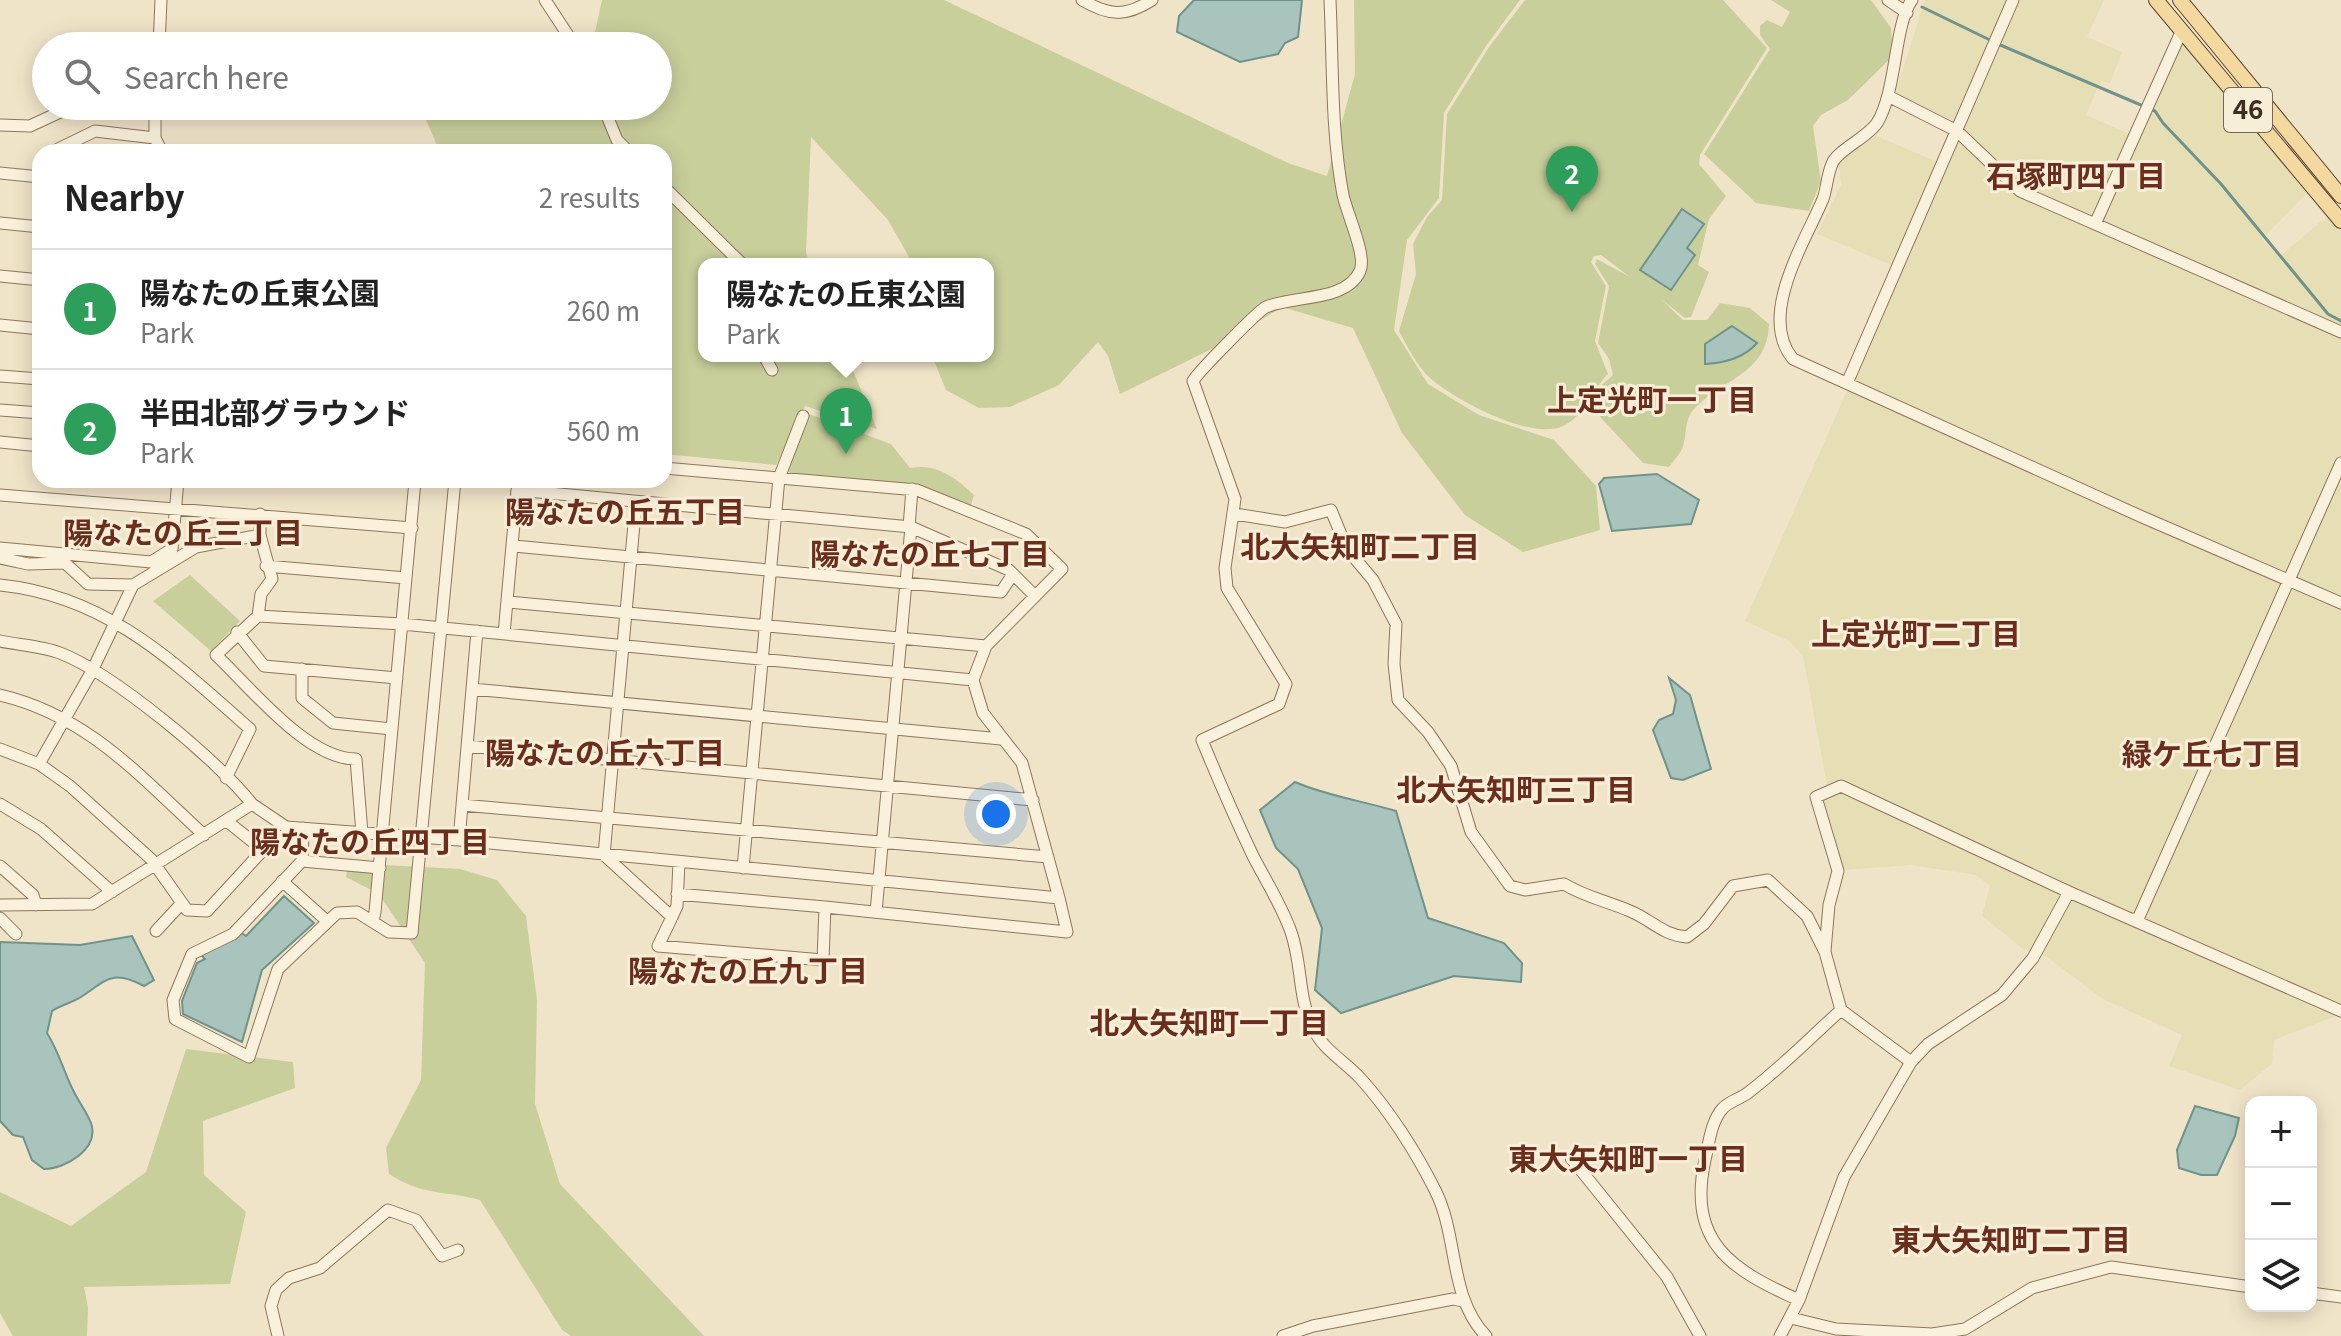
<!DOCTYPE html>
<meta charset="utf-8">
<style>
body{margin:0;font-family:Georgia,"Noto Sans JP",serif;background:#f6f6f6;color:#222}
.controls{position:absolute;right:24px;bottom:24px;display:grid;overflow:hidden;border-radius:16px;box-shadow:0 4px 20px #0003}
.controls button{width:72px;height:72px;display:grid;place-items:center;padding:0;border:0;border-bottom:2px solid #e0e0e0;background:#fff;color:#222;font:40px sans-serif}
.you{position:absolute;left:996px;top:814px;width:28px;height:28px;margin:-20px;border:6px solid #fff;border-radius:50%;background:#1a73e8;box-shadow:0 0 0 12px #1a73e833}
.badge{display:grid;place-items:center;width:52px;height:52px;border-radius:50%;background:#db2777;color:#fff;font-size:26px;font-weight:700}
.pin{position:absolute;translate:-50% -66px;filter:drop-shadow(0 2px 4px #0008)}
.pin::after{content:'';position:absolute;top:42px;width:28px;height:24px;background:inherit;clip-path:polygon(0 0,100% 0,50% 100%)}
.popup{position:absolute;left:698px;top:258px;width:296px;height:104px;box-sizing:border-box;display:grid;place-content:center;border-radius:16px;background:#fff;filter:drop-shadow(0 2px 6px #0005);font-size:26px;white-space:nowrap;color:#767676}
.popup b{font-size:30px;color:#222}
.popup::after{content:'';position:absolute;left:50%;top:100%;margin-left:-16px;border:16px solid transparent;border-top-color:#fff}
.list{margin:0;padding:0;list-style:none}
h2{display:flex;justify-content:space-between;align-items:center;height:104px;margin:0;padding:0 32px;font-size:34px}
h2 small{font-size:26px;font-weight:400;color:#767676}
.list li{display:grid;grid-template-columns:52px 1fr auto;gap:24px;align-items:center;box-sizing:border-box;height:120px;padding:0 32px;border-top:2px solid #e0e0e0}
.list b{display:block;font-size:30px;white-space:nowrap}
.list p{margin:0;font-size:26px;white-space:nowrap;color:#767676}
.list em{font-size:26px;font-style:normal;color:#767676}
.icon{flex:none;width:44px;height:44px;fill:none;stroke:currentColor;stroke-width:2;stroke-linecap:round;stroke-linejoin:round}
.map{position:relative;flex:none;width:2341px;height:1336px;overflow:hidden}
.search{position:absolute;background:#fff;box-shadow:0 4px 20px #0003;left:32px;top:32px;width:640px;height:88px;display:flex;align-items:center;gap:20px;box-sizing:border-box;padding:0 28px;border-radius:44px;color:#767676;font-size:30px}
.panel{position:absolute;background:#fff;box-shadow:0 4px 20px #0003;left:32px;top:144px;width:640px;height:344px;border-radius:24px}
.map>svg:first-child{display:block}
.farmland{fill:#e6deb5}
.green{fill:#c9cf9b}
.water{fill:#a9c4bc;stroke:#6f938a;stroke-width:2}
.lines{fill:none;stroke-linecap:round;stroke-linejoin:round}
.stream{stroke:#6f938a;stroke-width:3}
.minor-casing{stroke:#8d765c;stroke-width:13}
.major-casing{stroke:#5b4430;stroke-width:16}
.minor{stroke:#faf1dc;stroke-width:11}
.major{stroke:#f3d9a0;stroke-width:14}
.labels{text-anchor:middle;stroke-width:6;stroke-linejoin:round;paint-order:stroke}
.shield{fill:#f7eed8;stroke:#756857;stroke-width:2}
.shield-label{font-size:26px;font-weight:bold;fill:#3d2e20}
.neighbourhood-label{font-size:30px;font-weight:bold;fill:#6b2e1e;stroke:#f7eed8}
</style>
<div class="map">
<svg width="2341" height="1336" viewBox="0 0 2341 1336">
<rect width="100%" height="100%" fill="#f0e4c8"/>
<path class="farmland" d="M1925,0h179l-17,37 35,15 -12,31 -9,-2 -15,34 50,22 46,-95 127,149 -47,48 17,18 50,-42 12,14v785l-67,26 -2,24 -32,26 -71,-24 13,-31 -79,-36 -59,-44 -21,-6 -41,-33 8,-30 -14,-11 -65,-10 -67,5 -21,-73 4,-12 -24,-129 -14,-15 -44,-20 156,-352 -84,-35 24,-49 -3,-25 36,-25 73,31 17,-40 -69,-32z"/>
<path class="green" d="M602,0h342l344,163 39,13 28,-102 -1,-74h166l-34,46 -42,67 -5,85 -32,42 -13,90 34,54 51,31 75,25 42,46 4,44 -77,22 -58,-37 -63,-82 -49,-105 -71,-21 -58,36 -104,51 -12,-38 -10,-14 -39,43 -49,22 -31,1 -33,-18 -14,-34h56v-92h-75l-25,-44 -77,-83 -5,116 4,11h-106v92h143l30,73 -72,-23 -29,59 -112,-11v-302h-224l-19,-44 237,-2v-60h-66z
M1525,0h198l44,48 -67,107 -1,9 27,32 -17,23 -11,46 11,7 -18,45 -6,1 -24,-19 22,21h24l13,-17 30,5 19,16c-1,48 -43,54 -72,82 -14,13 -9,25 -14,40 -2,8 -10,15 -14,21l-26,-4 -53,-57 4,-14 19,-17 -4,-16 -11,-16 11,-57 -14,-22 2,-5 33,18 -29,-22 -7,1 -3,6 15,24 -11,55 13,33c-16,16 -22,40 -43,51 -31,18 -110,-25 -135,-47 -13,-12 -23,-32 -31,-47l17,-57 -3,-30 14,-27 15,-17 5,-86 42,-67z
M1771,0h100l20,28 2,28 -45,44 -27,15 -8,11 8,55 -12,30 -53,-8 -52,-49 66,-105 -10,-14v-9l7,-6 15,7 8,-15z
M809,414l82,30 19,24c26,-5 45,9 64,27l-3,10 -51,-20 -130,-11 -3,-5z
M190,575l50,46 -29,30 -58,-50z
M348,863l112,6 37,11 29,36 11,84 -2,104 25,80 144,152h-133l-9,-6 -82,-130c-37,-10 -57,-4 -91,-26l-3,-26 35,-68 4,-117 -46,-69 -33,-17z
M186,1049l107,13 2,26 -92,33 1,54 42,37 -16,72 -146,3 4,20 -1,29h-74l-13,-23v-121l71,34 75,-54z"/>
<path class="water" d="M1194,0h108l-4,37 -13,6 -7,11 -38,8 -63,-30 2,-16z
M1682,209l22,15 -17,24 8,7 -24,35 -31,-20z
M1732,326l25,17c-13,15 -32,20 -52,21v-20z
M1657,474l42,26 -8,24 -79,7 -13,-47 5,-6z
M1669,678l21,17 21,74 -28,11 -12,-2 -18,-48 6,-10 14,-6 3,-14z
M1295,782c32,14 68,19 101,29l32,107 76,25 18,20 -1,19 -67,-6 -113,37 -26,-23 7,-62 -24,-59 -22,-21 -16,-38z
M284,896l30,27 -52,47 -20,72 -59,-28 -1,-13 15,-38 8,-4 -5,-5 40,-22 6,4z
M132,936l22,44 -10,6c-32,-17 -37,-6 -63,11 -10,6 -20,8 -29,14l-5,22c12,19 16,37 26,57 5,11 14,22 18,33 9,26 -26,46 -47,46l-12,-9 -9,-23 -10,-2 -13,-14v-179l80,3z
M2195,1106l44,12 -4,18 -18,39h-16l-22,-7 -2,-18z"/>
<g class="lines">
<path class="stream" d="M1922,7l70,34
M1998,44l157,67 8,12 58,61 107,130 13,7"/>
<g class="minor-casing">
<path id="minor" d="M545,0l30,46
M1082,0c27,16 44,17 70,0
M1330,0c3,64 1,132 13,195 4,19 24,61 17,76 -14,31 -66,24 -94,36 -8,4 -68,65 -73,74l42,118 -10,69 2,20 59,96 -7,20 -77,36c16,39 33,78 51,116 13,25 29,50 38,76 11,31 7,65 21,94 11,25 32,34 49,53 28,31 55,73 74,111 24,47 13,106 51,146
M1888,0l19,13
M1912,0c-18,24 -15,91 -35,123 -9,14 -41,28 -45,41 -5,11 -5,24 -9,35 -18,43 -66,117 -30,160l347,157 201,87
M159,46l2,-46
M1888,96l69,35 63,60 321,141
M155,106v32l7,14
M603,106l14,34 12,12
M0,125l30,1 43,-20
M52,152l43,-21 60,7
M0,173l40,4
M664,187l78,77
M2096,222l86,-192
M0,223l40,4
M0,276l40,4
M0,325l40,4
M764,356l8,14
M0,376l40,3
M1848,381l165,-381
M0,410l40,3
M0,442l40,4
M0,495l412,33
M636,502l-32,353 68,62 -14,29 165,14 2,-53 242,25 -8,-34
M1235,514l50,8 46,-12 16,39 26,31 23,44 -2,40 4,36 30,32 23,34 20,66 39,54 15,4 39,-6c21,13 43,17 66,27 22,9 32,24 57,26l17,-13 29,-38 35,-6 39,36 18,36 16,58 70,52
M909,527l3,-38
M514,546l487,46 12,-18
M0,548l151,14 21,-13 6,-69
M0,558l28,6 37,-1 23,21 45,1 63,-38 64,-12
M266,566l140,12
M0,585c107,11 174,77 250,144l-24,49
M508,602l478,44
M258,616l3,-22 11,-15 -12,-44v-21
M237,632l27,34 133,12
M504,634l13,-144 394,37 98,43 26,26
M0,641c19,4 42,5 60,12 52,20 158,107 192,151l-160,100 -92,1
M302,669v29l31,25 59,6
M472,689l529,50
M0,695c87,20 141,82 204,140
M467,746l566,54
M0,749l39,15 31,22 81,73 36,51 20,1 56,-61 -35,-28
M39,764l53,-93 41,-86
M0,804l41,25 71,63
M252,804l34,23 173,13 600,58 -37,-135 -39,-50 -10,-33 13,-34 76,-77 -36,-35 -109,-44 -253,-22
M462,805l586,52
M303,828l-1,33 -69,73 -41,20 -19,46 2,19 74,38 29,-88 59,-56 20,-1 16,10 2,-10 40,-431 -10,-1
M362,833l-6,-74c-49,0 -105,-71 -140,-104l42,-39 144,8 571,56
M459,840l18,-209
M302,861l78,7
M0,866l33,29 3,10
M743,868l36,-390 24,-62
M282,881l45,40
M677,894l148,13
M876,912l35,-385
M672,917l5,-11 2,-44
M0,918l16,16
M2133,919h5l203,-456
M373,922l16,10 23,1 43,-453
M156,931l26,-28
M1825,951l4,-46 9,-34 -22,-74 25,-11 228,106 272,119
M1571,1158l96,119 33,59
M2311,1293l30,4
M1799,1300c-68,-30 -112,-58 -94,-140 4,-17 6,-39 18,-52 7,-7 19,-10 26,-16 33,-25 62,-55 92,-82
M1791,1318l45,11 96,5 33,-5 67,-41 79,-21 140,20
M278,1336l-7,-30 5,-16 13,-12 31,-10 68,-58 28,10 26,36 16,-6
M1283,1336l30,-10 140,-27 10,2
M1780,1336l19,-36 45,-123 67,-115 17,-18 74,-49 31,-37 36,-66"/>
</g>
<g class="major-casing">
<path id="major" d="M2156,0l185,221
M2180,0l161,196"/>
</g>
<use href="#minor" class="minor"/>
<use href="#major" class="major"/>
</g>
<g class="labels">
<rect class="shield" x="2224" y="88" width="48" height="44" rx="6"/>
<g class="shield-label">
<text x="2248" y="119">46</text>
</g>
<g class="neighbourhood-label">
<text x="2076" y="187">石塚町四丁目</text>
<text x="1652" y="411">上定光町一丁目</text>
<text x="625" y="523">陽なたの丘五丁目</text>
<text x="183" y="544">陽なたの丘三丁目</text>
<text x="1360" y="558">北大矢知町二丁目</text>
<text x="930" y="565">陽なたの丘七丁目</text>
<text x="1916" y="645">上定光町二丁目</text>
<text x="605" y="764">陽なたの丘六丁目</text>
<text x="2212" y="765">緑ケ丘七丁目</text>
<text x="1516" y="801">北大矢知町三丁目</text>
<text x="370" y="853">陽なたの丘四丁目</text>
<text x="748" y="982">陽なたの丘九丁目</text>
<text x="1209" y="1034">北大矢知町一丁目</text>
<text x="1628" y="1170">東大矢知町一丁目</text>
<text x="2011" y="1251">東大矢知町二丁目</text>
</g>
</g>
</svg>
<div class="controls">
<button>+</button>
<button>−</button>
<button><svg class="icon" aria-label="layers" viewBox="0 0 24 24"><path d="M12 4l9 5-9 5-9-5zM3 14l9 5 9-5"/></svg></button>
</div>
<div class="you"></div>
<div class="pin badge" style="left:846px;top:454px;background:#2e9e5b">1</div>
<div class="popup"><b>陽なたの丘東公園</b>Park</div>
<div class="pin badge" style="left:1572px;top:212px;background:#2e9e5b">2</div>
<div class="search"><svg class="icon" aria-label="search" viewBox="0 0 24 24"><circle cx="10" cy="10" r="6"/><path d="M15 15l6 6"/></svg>Search here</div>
<section class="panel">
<h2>Nearby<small>2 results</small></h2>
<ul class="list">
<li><span class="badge" style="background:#2e9e5b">1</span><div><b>陽なたの丘東公園</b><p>Park</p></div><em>260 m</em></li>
<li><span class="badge" style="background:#2e9e5b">2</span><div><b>半田北部グラウンド</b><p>Park</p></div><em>560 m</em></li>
</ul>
</section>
</div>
